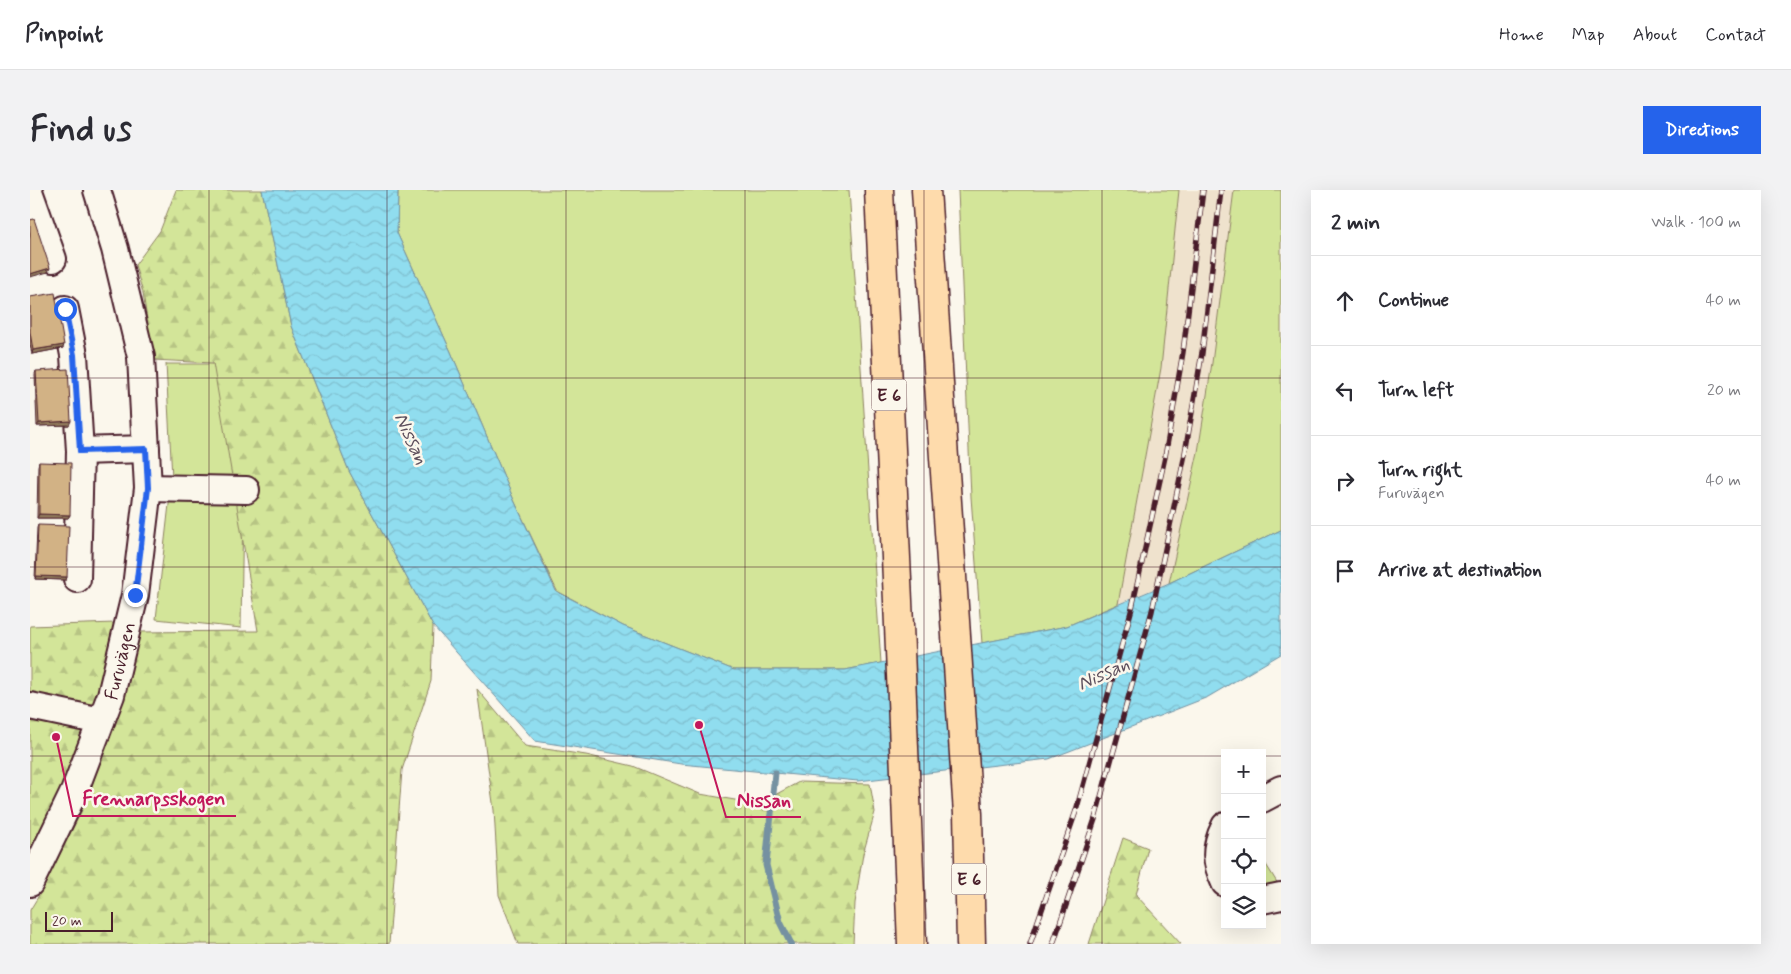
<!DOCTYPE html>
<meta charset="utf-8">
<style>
body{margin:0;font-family:Mynerve,sans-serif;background:#f2f2f3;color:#2b2b33}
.controls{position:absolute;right:15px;bottom:15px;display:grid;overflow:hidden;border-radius:0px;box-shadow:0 5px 20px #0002}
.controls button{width:45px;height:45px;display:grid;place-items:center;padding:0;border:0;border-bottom:1px solid #e1e1e2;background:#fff;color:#2b2b33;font:25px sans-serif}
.scale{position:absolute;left:15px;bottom:12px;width:68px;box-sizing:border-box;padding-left:5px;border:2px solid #4a1f2b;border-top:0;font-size:14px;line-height:18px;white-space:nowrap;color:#4a1f2b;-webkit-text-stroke:4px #fbf7ec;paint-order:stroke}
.stop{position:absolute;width:15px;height:15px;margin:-11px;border:4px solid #2563eb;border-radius:50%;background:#fff}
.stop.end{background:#2563eb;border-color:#fff;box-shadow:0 1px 5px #0008}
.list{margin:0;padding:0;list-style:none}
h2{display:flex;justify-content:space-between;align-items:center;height:65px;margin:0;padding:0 20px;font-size:21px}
h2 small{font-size:16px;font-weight:400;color:#7c7c81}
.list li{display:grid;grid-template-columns:32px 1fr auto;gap:15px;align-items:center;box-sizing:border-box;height:90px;padding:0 20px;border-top:1px solid #e1e1e2}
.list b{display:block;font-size:19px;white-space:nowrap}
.list p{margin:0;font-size:16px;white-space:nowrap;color:#7c7c81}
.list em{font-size:16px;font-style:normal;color:#7c7c81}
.icon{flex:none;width:28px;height:28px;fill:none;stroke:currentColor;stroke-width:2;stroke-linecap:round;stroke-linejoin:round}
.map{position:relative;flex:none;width:1251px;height:754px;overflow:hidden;border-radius:0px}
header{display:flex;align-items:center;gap:30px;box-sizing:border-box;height:70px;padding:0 25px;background:#fff;border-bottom:1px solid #e1e1e2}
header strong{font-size:24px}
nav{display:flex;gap:28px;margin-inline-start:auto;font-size:18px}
.intro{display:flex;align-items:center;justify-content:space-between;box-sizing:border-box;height:120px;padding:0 30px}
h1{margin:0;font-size:35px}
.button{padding:12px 22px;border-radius:0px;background:#2563eb;color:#fff;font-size:18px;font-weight:700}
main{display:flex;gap:30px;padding:0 30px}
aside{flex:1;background:#fff;border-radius:0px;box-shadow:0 5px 20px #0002}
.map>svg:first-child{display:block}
.built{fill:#efe2cd}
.green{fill:#d3e599;stroke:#8e8262}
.forest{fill:url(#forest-firs);stroke:#8e8262}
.water{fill:url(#water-waves);stroke:#7491a1}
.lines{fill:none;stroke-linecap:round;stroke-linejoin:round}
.stream{stroke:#7491a1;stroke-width:7}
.minor-casing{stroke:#4a1f2b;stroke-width:30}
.highway-casing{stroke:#4a1f2b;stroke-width:31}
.minor{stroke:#fbf7ec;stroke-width:26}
.highway{stroke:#fedbac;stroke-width:28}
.rail-casing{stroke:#4a1f2b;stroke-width:5.5}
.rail{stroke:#fbf7ec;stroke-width:4;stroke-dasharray:11;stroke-linecap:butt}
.wall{fill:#b59972;stroke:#4a1f2b}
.shaded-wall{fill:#937d5d;stroke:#4a1f2b}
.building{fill:#d2b285;stroke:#4a1f2b}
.route{stroke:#2563eb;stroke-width:6}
.grid{fill:none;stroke:#4a1f2b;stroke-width:1;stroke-opacity:0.55}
.labels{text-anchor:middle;stroke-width:5;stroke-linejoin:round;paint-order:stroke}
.shield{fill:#fbf7ec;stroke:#7f6065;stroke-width:1}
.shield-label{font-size:18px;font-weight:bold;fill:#4a1f2b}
.street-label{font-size:19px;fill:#4a1f2b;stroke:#fbf7ec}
.water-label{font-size:20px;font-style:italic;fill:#5c4e5c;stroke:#fbf7ec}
.leader{fill:none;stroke:#c2185b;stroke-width:2}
.callout-dot{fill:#c2185b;stroke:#fbf7ec;stroke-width:2}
.callout-label{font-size:20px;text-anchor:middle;font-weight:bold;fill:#c2185b;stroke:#fbf7ec;stroke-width:5;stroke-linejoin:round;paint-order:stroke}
</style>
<header>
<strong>Pinpoint</strong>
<nav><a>Home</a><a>Map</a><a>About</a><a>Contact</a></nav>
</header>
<div class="intro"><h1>Find us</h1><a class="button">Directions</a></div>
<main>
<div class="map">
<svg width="1251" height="754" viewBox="0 0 1251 754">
<defs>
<pattern id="forest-firs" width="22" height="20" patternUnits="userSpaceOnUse" patternTransform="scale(1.25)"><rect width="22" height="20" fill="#d3e599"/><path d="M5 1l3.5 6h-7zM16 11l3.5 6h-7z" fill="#b7c484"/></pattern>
<pattern id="water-waves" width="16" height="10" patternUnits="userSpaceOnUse" patternTransform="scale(1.25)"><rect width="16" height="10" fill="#90ddef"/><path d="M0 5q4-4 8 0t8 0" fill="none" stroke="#7ebdcd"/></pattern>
</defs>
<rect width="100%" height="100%" fill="#fbf7ec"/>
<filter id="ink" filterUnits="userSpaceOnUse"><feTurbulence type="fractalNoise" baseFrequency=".02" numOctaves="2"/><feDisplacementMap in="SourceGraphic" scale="10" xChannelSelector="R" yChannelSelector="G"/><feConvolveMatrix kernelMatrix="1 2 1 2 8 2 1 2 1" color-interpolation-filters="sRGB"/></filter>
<g filter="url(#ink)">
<path class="built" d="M1149,0h55l-22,173 -14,89 -29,131 -51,21 43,-236z"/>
<path class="green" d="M368,0h451l32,473 -36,7h-111l-111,-44 -66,-35 -44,-93 -62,-146 -54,-119z
M928,0h221l-18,178 -43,236 -51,22 -85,17 -11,-146z
M1204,0h47v340l-112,53 29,-131 14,-89z
M136,174h53l24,137 -2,127 -85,-9 16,-141z
M1232,668l16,26 -16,5z"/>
<path class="forest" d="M146,0h86l29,136 58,145 84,155 -2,55 -29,89 -13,174h-359v-34l11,-18 46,-92 27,-80 24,-88 120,-1 -45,-268 -60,-3 -10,-67 -8,-28 25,-34z
M85,433l-17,70 -30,87 -38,70v-224z
M447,499l48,57 61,9 47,11 67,28 58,10 41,-22 71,2 5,28 -12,42 -8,49 -2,41h-335l-19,-49 -5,-85z
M1093,648l25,10 -12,47 45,49h-92z"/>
<path class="water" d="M232,0h136l-1,43 54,119 62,146 43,93 67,35 111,44h111l222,-44 102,-43 112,-53v124l-73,43 -159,62 -191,22 -177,-17 -146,-23 -102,-115 -84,-155 -58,-145z"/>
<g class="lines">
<path class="stream" d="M745,583l-9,92 14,57 11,22"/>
<g class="minor-casing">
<g id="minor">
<path d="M0,4l23,65"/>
<path d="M35,119l9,46 6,96 -3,128"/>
<path d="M50,261l66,-2"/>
<path d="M118,298l98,2"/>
<path d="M0,516l71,15"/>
<path d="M1232,609l19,-10"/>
<path d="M1195,636c-11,22 -10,36 0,57"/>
<path id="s1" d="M0,693l44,-91 37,-97 24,-100 13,-107 -7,-131 -26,-108 -18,-59"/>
<path d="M1232,710l19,-4"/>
</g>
</g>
<g class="highway-casing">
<path id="highway" d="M849,0l19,411 14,343
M896,0l42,624 3,130"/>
</g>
<use href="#minor" class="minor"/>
<use href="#highway" class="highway"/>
<g class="rail-casing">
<path id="rail" d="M1000,754l46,-133 56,-203 33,-151 18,-105 20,-162
M1023,754l42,-125 57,-208 32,-152 18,-106 19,-163"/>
</g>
<use href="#rail" class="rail"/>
</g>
<path class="wall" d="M0,107l33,51 -31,6 -2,-10z
M6,181l33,54 -32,1 -2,-52z
M9,272l31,53 -2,3h-31l1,-52z
M8,335l29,52 -1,3 -31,-1 2,-51z"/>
<path class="shaded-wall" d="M20,78l-2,4 -18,5v-3z
M34,155l-1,3 -31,6 1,-4z
M41,231l-2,4 -32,1 2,-3z
M9,324l31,1 -2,3h-31z
M6,386l31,1 -1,3 -31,-1z"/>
<path class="building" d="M4,29l16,49 -20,6v-54z
M25,103l9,52 -31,5 -3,-18v-35z
M38,179l3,52 -32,2 -3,-52z
M9,272l32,1 -1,52 -31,-1z
M8,335l31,1 -2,51 -31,-1z"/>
</g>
<g class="lines" filter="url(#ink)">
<path class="route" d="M35,119l9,46 6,96 66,-2 2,39 -13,107"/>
</g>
<path class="grid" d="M179,0v754M357,0v754M536,0v754M715,0v754M894,0v754M1072,0v754M0,188h1251M0,377h1251M0,566h1195M1232,566h19"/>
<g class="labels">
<g class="shield">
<rect x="841.5" y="189.5" width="35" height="31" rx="4"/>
<rect x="921.5" y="673.5" width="35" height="31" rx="4"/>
</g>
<g class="shield-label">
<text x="859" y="211">E 6</text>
<text x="939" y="695">E 6</text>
</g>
<g class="street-label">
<text dy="7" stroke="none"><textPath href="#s1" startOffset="240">Furuvägen</textPath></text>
</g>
<g class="water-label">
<text transform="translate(382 248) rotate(65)" y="7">Nissan</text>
<text transform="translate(1073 483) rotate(-24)" y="7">Nissan</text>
</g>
</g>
<path class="leader" d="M26 547L43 626H206M669 535L696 627H771"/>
<g class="callout-dot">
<circle cx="26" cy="547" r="5"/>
<circle cx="669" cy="535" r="5"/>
</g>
<g class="callout-label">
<text x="124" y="615">Frennarpsskogen</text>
<text x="734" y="617">Nissan</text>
</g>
</svg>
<div class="controls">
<button>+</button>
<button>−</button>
<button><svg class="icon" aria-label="locate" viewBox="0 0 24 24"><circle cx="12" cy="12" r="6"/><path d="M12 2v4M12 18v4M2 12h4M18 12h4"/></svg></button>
<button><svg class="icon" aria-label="layers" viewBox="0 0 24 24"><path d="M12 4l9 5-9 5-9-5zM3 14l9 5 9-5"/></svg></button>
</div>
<div class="scale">20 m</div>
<div class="stop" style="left:35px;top:119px"></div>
<div class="stop end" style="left:105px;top:405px"></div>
</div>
<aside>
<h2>2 min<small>Walk · 100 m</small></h2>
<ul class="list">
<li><svg class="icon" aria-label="ahead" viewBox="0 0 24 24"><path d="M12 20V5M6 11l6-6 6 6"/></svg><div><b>Continue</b></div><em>40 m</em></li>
<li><svg class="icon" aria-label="left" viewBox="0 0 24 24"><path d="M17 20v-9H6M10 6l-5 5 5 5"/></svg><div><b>Turn left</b></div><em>20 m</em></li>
<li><svg class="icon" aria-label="right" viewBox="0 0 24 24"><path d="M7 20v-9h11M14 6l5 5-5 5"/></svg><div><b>Turn right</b><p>Furuvägen</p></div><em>40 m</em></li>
<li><svg class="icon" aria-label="arrive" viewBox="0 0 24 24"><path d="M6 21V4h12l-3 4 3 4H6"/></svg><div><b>Arrive at destination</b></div></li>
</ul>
</aside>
</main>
